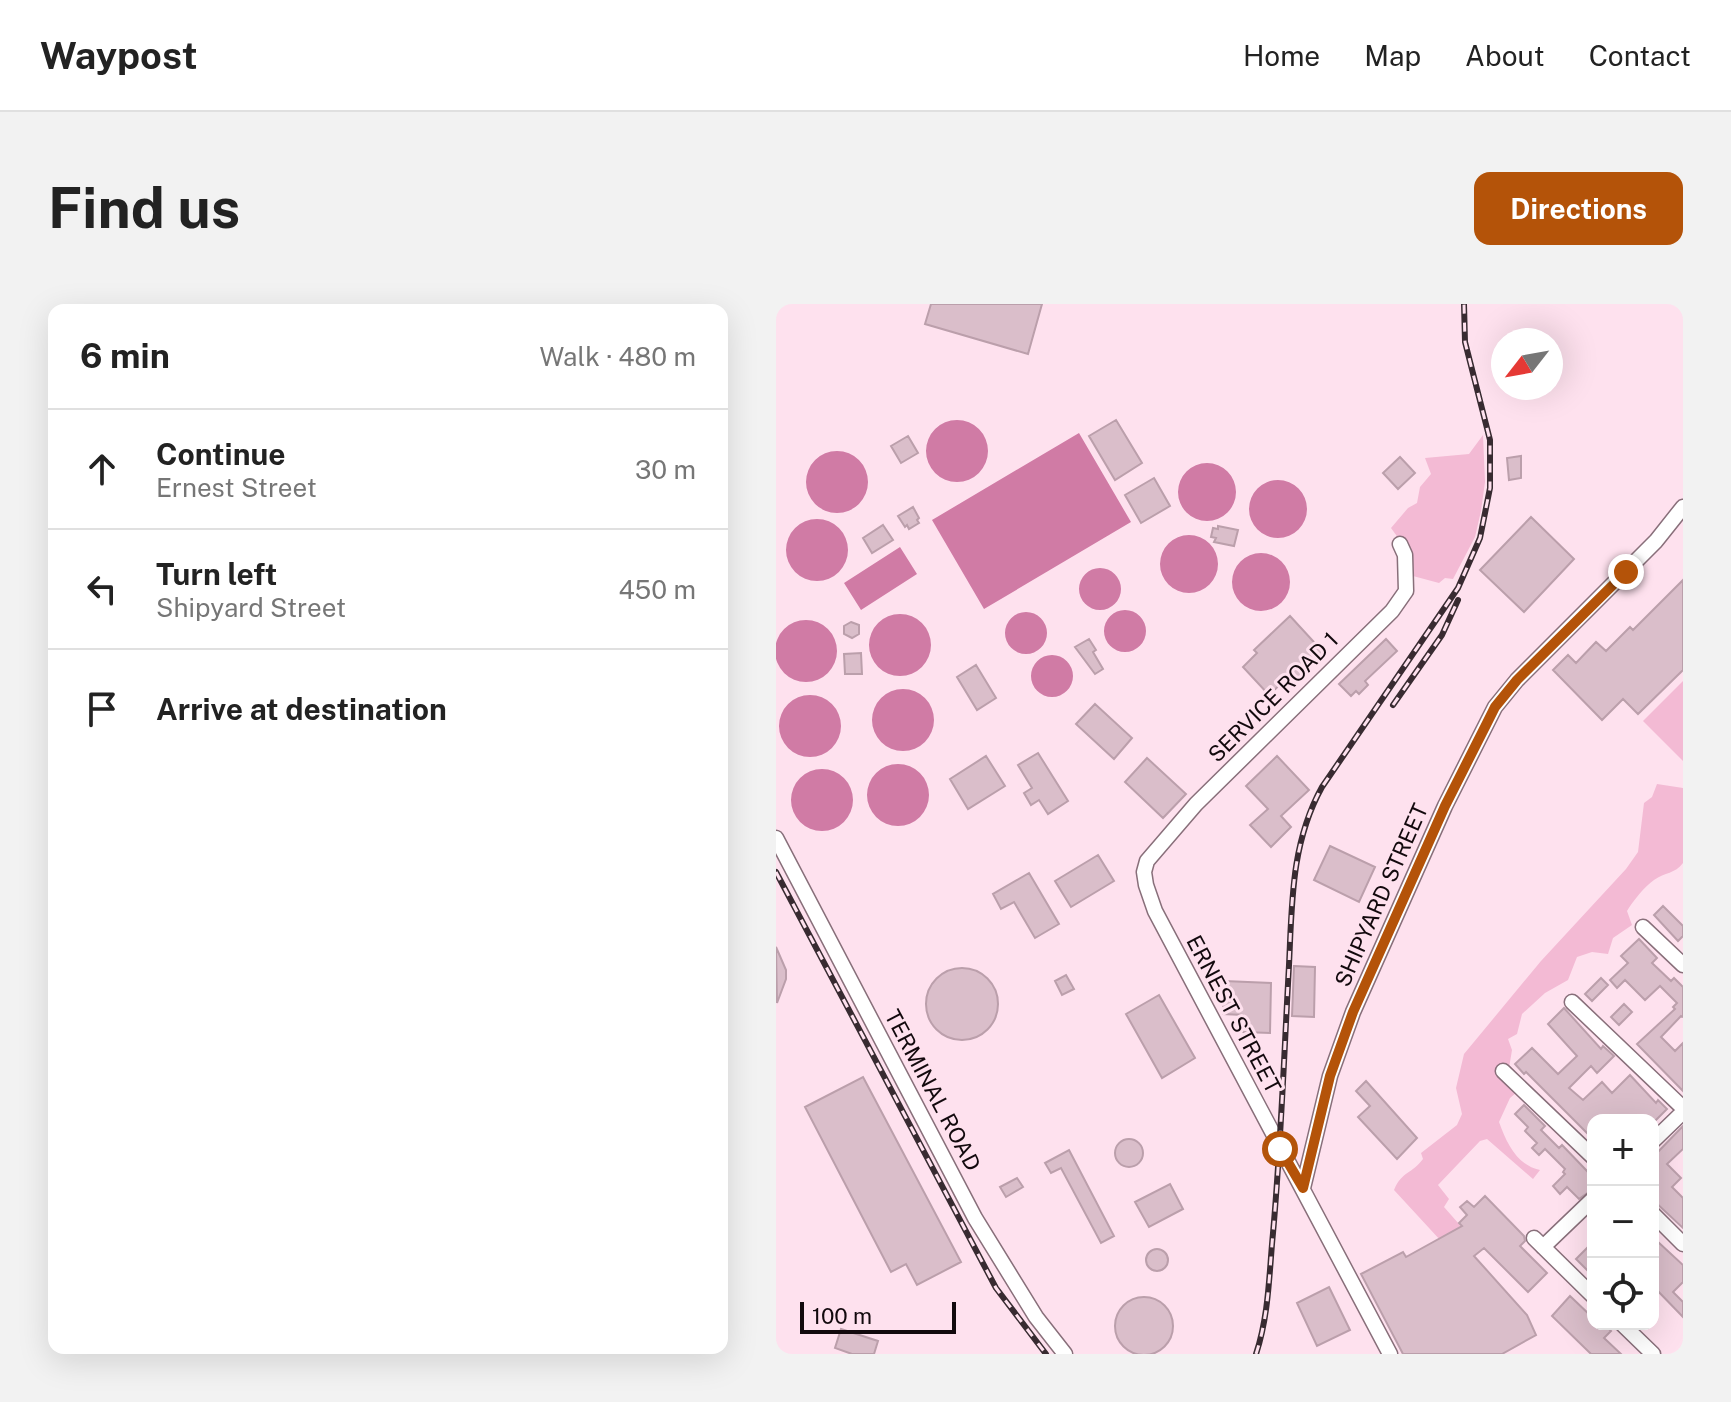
<!DOCTYPE html>
<meta charset="utf-8">
<style>
body{margin:0;font-family:"Public Sans",sans-serif;background:#f2f2f2;color:#222}
.controls{position:absolute;right:24px;bottom:24px;display:grid;overflow:hidden;border-radius:16px;box-shadow:0 8px 32px #0002}
.controls button{width:72px;height:72px;display:grid;place-items:center;padding:0;border:0;border-bottom:2px solid #e0e0e0;background:#fff;color:#222;font:40px sans-serif}
.compass{position:absolute;left:715px;top:24px;width:72px;height:72px;border-radius:50%;background:#fff;box-shadow:0 8px 32px #0002;rotate:239deg}
.scale{position:absolute;left:24px;bottom:20px;width:156px;box-sizing:border-box;padding-left:8px;border:4px solid #12090d;border-top:0;font-size:22px;line-height:28px;white-space:nowrap;color:#12090d;-webkit-text-stroke:6px #fee1ee;paint-order:stroke}
.stop{position:absolute;width:24px;height:24px;margin:-18px;border:6px solid #b45309;border-radius:50%;background:#fff}
.stop.end{background:#b45309;border-color:#fff;box-shadow:0 2px 8px #0008}
.list{margin:0;padding:0;list-style:none}
h2{display:flex;justify-content:space-between;align-items:center;height:104px;margin:0;padding:0 32px;font-size:34px}
h2 small{font-size:26px;font-weight:400;color:#767676}
.list li{display:grid;grid-template-columns:52px 1fr auto;gap:24px;align-items:center;box-sizing:border-box;height:120px;padding:0 32px;border-top:2px solid #e0e0e0}
.list b{display:block;font-size:30px;white-space:nowrap}
.list p{margin:0;font-size:26px;white-space:nowrap;color:#767676}
.list em{font-size:26px;font-style:normal;color:#767676}
.icon{flex:none;width:44px;height:44px;fill:none;stroke:currentColor;stroke-width:2;stroke-linecap:round;stroke-linejoin:round}
.map{position:relative;flex:none;width:907px;height:1050px;overflow:hidden;border-radius:16px}
header{display:flex;align-items:center;gap:48px;box-sizing:border-box;height:112px;padding:0 40px;background:#fff;border-bottom:2px solid #e0e0e0}
header strong{font-size:38px}
nav{display:flex;gap:44px;margin-inline-start:auto;font-size:28px}
.intro{display:flex;align-items:center;justify-content:space-between;box-sizing:border-box;height:192px;padding:0 48px}
h1{margin:0;font-size:56px}
.button{padding:20px 36px;border-radius:16px;background:#b45309;color:#fff;font-size:28px;font-weight:700}
main{display:flex;gap:48px;padding:0 48px}
aside{flex:1;background:#fff;border-radius:16px;box-shadow:0 8px 32px #0002}
.map>svg:first-child{display:block}
.green{fill:#f3bad4}
.water{fill:#d07ba5}
.building{fill:#dabeca;stroke:#bb9fab;stroke-width:2}
.lines{fill:none;stroke-linecap:round;stroke-linejoin:round}
.minor-casing{stroke:#886f7a;stroke-width:17}
.minor{stroke:#fff;stroke-width:14}
.rail-casing{stroke:#382b31;stroke-width:6}
.rail{stroke:#fee1ee;stroke-width:3;stroke-dasharray:9;stroke-linecap:butt}
.route{stroke:#b45309;stroke-width:10}
.labels{text-anchor:middle;stroke-width:6;stroke-linejoin:round;paint-order:stroke}
.street-label{font-size:22px;fill:#12090d;stroke:#fee1ee}
</style>
<header>
<strong>Waypost</strong>
<nav><a>Home</a><a>Map</a><a>About</a><a>Contact</a></nav>
</header>
<div class="intro"><h1>Find us</h1><a class="button">Directions</a></div>
<main>
<aside>
<h2>6 min<small>Walk · 480 m</small></h2>
<ul class="list">
<li><svg class="icon" aria-label="ahead" viewBox="0 0 24 24"><path d="M12 20V5M6 11l6-6 6 6"/></svg><div><b>Continue</b><p>Ernest Street</p></div><em>30 m</em></li>
<li><svg class="icon" aria-label="left" viewBox="0 0 24 24"><path d="M17 20v-9H6M10 6l-5 5 5 5"/></svg><div><b>Turn left</b><p>Shipyard Street</p></div><em>450 m</em></li>
<li><svg class="icon" aria-label="arrive" viewBox="0 0 24 24"><path d="M6 21V4h12l-3 4 3 4H6"/></svg><div><b>Arrive at destination</b></div></li>
</ul>
</aside>
<div class="map">
<svg width="907" height="1050" viewBox="0 0 907 1050">
<rect width="100%" height="100%" fill="#fee1ee"/>
<path class="green" d="M707,131l2,47 -4,29 -6,26 -22,42 -8,-1 -6,5 -26,-7 -1,-19 -21,-29 17,-20 9,-5 3,-16 11,-13 -6,-16 44,-4z
M907,377v80l-40,-40z
M881,480l26,4v75c-8,11 -18,9 -29,17 -9,6 -21,21 -27,31l5,14 -19,13 -5,16 -16,-2 -15,5 -9,23 -23,13 -23,21 -5,20 -9,5 4,11 -3,18 15,18 -14,12 -11,24c8,22 18,43 41,48l-7,9 -46,-40 -7,2 -42,44 11,14 -5,8 15,17 10,19 -28,-2 -47,-51c8,-19 18,-16 29,-31l-2,-6 36,-28 5,-11 -6,-26 8,-34 77,-93 85,-92 12,-17 6,-49 8,-6z"/>
<path class="water" d="M150 147a31 31 0 1 1 62 0a31 31 0 1 1-62 0Z
M303,129l52,89 -147,87 -52,-89z
M30 178a31 31 0 1 1 62 0a31 31 0 1 1-62 0Z
M402 188a29 29 0 1 1 58 0a29 29 0 1 1-58 0Z
M473 205a29 29 0 1 1 58 0a29 29 0 1 1-58 0Z
M10 246a31 31 0 1 1 62 0a31 31 0 1 1-62 0Z
M384 260a29 29 0 1 1 58 0a29 29 0 1 1-58 0Z
M124,243l17,27 -56,36 -17,-27z
M456 278a29 29 0 1 1 58 0a29 29 0 1 1-58 0Z
M303 285a21 21 0 1 1 42 0a21 21 0 1 1-42 0Z
M328 327a21 21 0 1 1 42 0a21 21 0 1 1-42 0Z
M229 329a21 21 0 1 1 42 0a21 21 0 1 1-42 0Z
M93 341a31 31 0 1 1 62 0a31 31 0 1 1-62 0Z
M-1 347a31 31 0 1 1 62 0a31 31 0 1 1-62 0Z
M255 372a21 21 0 1 1 42 0a21 21 0 1 1-42 0Z
M96 416a31 31 0 1 1 62 0a31 31 0 1 1-62 0Z
M3 422a31 31 0 1 1 62 0a31 31 0 1 1-62 0Z
M91 491a31 31 0 1 1 62 0a31 31 0 1 1-62 0Z
M15 496a31 31 0 1 1 62 0a31 31 0 1 1-62 0Z"/>
<path class="building" d="M155,0h111l-14,50 -103,-30z
M340,116l26,43 -27,17 -26,-44z
M132,132l10,17 -17,10 -10,-17z
M745,152v22l-12,2 -2,-22z
M624,153l15,16 -17,16 -15,-16z
M378,174l16,28 -29,17 -16,-28z
M137,203l6,11 -2,2 2,3 -10,6 -2,-4 -2,2 -7,-11z
M755,213l43,42 -50,53 -44,-42z
M107,221l10,15 -21,13 -9,-15z
M442,222l20,4 -4,16 -20,-4 2,-4 -5,-1 2,-9 5,1z
M907,276v90l-45,44 -15,-15 -21,21 -49,-50 15,-15 8,8 20,-21 10,9 24,-24 3,3z
M514,312l34,37 -27,26 -6,-5 -22,21 -26,-28 14,-14 -3,-3z
M75,318l8,3v9l-7,4 -8,-4v-8z
M313,335l7,11 -3,2 10,17 -8,5 -20,-27z
M610,335l11,12 -32,30 3,4 -9,9 -3,-3 -5,5 -12,-12z
M85,349l1,21h-17l-1,-20z
M200,361l20,33 -19,12 -20,-33z
M319,400l37,34 -18,21 -38,-35z
M262,449l30,48 -20,13 -9,-14 -8,5 -7,-12 8,-5 -14,-23z
M210,452l19,30 -37,23 -18,-30z
M501,452l32,34 -28,26 10,11 -20,20 -21,-22 18,-16 -22,-23z
M371,454l39,36 -23,24 -38,-36z
M554,542l45,21 -16,35 -45,-22z
M322,551l16,26 -43,26 -16,-26z
M253,569l30,51 -24,14 -21,-36 -13,7 -8,-15z
M887,602l20,20v10l-5,5 -24,-26z
M863,635l18,19 -5,5 19,18 3,-3 9,9v30l-2,-1 -20,21 14,14 8,-8v48l-46,-47 38,-35 -2,-2 4,-4 -17,-17 -15,14 -20,-20 -8,8 -7,-8 18,-17 -7,-7z
M0,643l10,23v9l-9,24z
M518,662l21,1 -1,50 -22,-1z
M150 700a36 36 0 1 1 72 0a36 36 0 1 1-72 0Z
M290,671l8,14 -12,6 -7,-14z
M825,674l7,7 -16,16 -7,-7z
M448,677l47,2 -1,50 -27,-1v-17l-20,-1z
M383,691l36,63 -33,20 -36,-64z
M848,700l8,8 -13,13 -8,-8z
M788,704l37,41 2,-3 11,10 -17,17 -6,-7 -22,22 14,12 19,-18 10,11 18,-18 26,28 2,-3 9,9 -11,11h-63v19l-67,-67 -2,2 -9,-10 17,-16 26,26 19,-18 -29,-32z
M87,773l98,185 -44,23 -11,-21 -15,8 -86,-165z
M590,777l51,57 -20,21 -39,-42 12,-11 -14,-15z
M748,801l21,21 -4,4 18,18 3,-3 25,26 2,-2 4,4v16l-14,10 -12,-12 -7,7 -7,-8 12,-12 -2,-2 2,-3 -20,-20 -6,6 -7,-7 5,-5 -12,-12 3,-4 -13,-13z
M907,822v23l-16,15 14,14 -9,9 11,11v30l-30,-28v-43z
M339 849a14 14 0 1 1 28 0a14 14 0 1 1-28 0Z
M293,846l45,86 -13,7 -40,-75 -10,5 -6,-10z
M241,874l6,9 -17,10 -6,-10z
M394,880l13,25 -34,18 -14,-25z
M709,892l39,40 1,5 -5,5 27,27 -19,19 -44,-44 -10,8 53,59 9,20 -34,19h-99l-42,-80 42,-22 3,5 56,-31 -3,-3 8,-8 -7,-8 7,-6 7,6z
M881,937l26,24v17l-10,10 10,10v15l-30,-31v-41z
M817,938v24l-5,5 -12,-12z
M370 956a11 11 0 1 1 22 0a11 11 0 1 1-22 0Z
M553,983l21,43 -33,16 -20,-43z
M794,992l23,22v6h11l7,7 -7,7 17,16h-30l-39,-38z
M339 1022a29 29 0 1 1 58 0a29 29 0 1 1-58 0Z
M65,1025l37,12 -4,13h-22l-17,-6z"/>
<g class="lines">
<g class="minor-casing">
<path id="minor" d="M0,534l199,380 61,99 29,37
M867,623l40,38
M796,698l111,106
M727,767l90,86
M877,837l30,-29
M527,884l27,-112 23,-64 92,-206 50,-99 22,-27 139,-139 27,-34
M877,910l30,30
M758,934l59,58
M767,943l50,-48
M846,1020l31,30
M614,1050l-235,-443 -9,-26 -2,-13 3,-11 49,-57 196,-193 14,-20 -1,-36 -5,-11"/>
</g>
<use href="#minor" class="minor"/>
<g class="rail-casing">
<path id="rail" d="M617,401l49,-70 16,-35
M0,568l220,416 50,66
M480,1050c13,-39 13,-80 17,-121 8,-89 11,-178 16,-268 3,-62 2,-122 33,-178l136,-199 22,-50 10,-50v-48l-25,-98 -1,-38"/>
</g>
<use href="#rail" class="rail"/>
</g>
<g class="lines">
<path class="route" d="M504,845l23,39 27,-112 23,-64 92,-206 42,-83 8,-16 22,-27 109,-108"/>
</g>
<g class="labels">
<g class="street-label">
<text transform="translate(497 393) rotate(-45)" y="8">SERVICE ROAD 1</text>
<text transform="translate(605 591) rotate(-66)" y="8">SHIPYARD STREET</text>
<text transform="translate(458 710) rotate(62)" y="8">ERNEST STREET</text>
<text transform="translate(157 786) rotate(62)" y="8">TERMINAL ROAD</text>
</g>
</g>
</svg>
<div class="controls">
<button>+</button>
<button>−</button>
<button><svg class="icon" aria-label="locate" viewBox="0 0 24 24"><circle cx="12" cy="12" r="6"/><path d="M12 2v4M12 18v4M2 12h4M18 12h4"/></svg></button>
</div>
<svg class="compass" viewBox="-18 -18 36 36"><path d="M0-13l5 13h-10z" fill="#e53935"/><path d="M0 13l5-13h-10z" fill="#767676"/></svg>
<div class="scale">100 m</div>
<div class="stop" style="left:504px;top:845px"></div>
<div class="stop end" style="left:850px;top:268px"></div>
</div>
</main>
